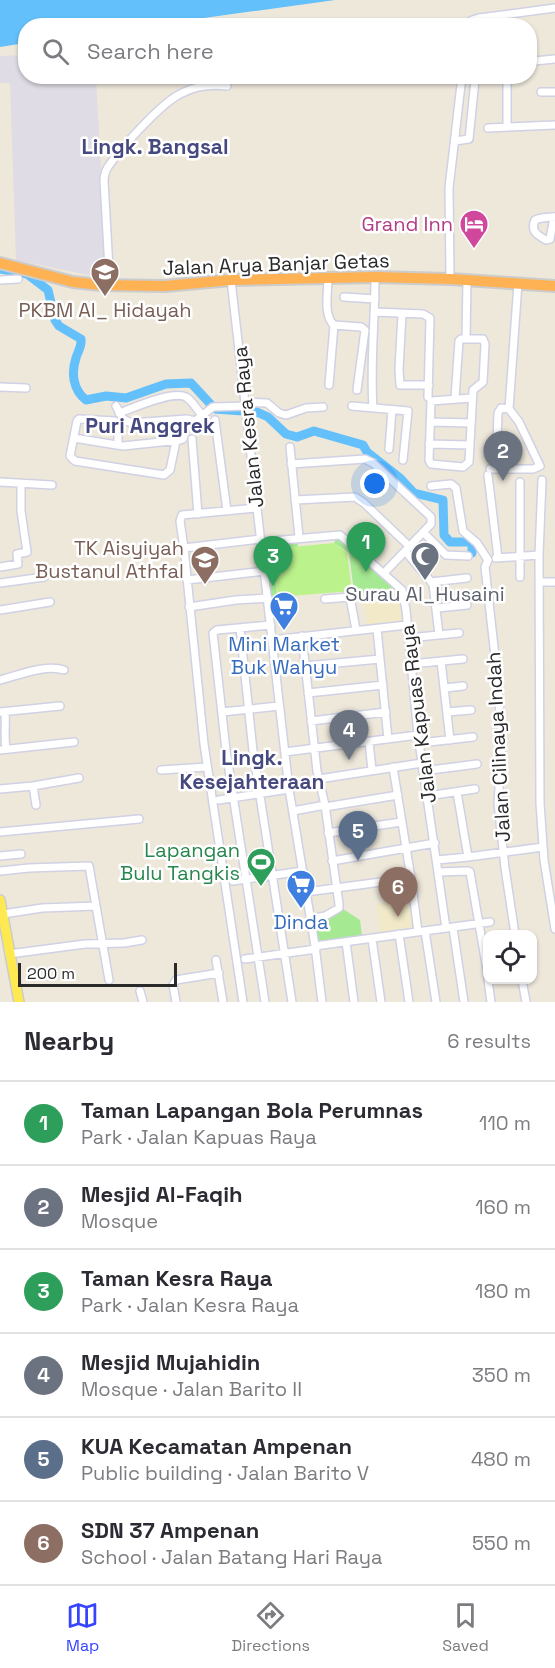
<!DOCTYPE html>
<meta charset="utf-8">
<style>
body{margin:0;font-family:"Space Grotesk",sans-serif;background:#f2f2f3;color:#2b2b33}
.controls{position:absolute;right:18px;bottom:18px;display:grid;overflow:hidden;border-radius:12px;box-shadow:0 2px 4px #0004}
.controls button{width:54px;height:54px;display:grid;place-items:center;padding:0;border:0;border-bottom:2px solid #e1e1e2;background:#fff;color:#2b2b33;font:30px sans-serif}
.scale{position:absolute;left:18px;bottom:15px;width:159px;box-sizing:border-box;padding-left:6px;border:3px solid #2a2a2a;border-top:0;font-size:16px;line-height:21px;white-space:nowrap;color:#2a2a2a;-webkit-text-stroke:4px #fff;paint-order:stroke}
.you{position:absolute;left:375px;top:484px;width:21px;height:21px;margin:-15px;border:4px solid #fff;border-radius:50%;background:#1a73e8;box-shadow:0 0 0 9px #1a73e833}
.badge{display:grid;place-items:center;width:39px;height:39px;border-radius:50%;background:#3644ff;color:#fff;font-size:20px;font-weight:700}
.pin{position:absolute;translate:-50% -50px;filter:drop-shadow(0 2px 3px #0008)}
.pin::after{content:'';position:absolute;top:32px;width:21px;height:18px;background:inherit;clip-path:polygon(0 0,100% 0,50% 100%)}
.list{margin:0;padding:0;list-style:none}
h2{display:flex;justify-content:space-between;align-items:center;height:78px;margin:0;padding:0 24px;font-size:26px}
h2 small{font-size:20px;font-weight:400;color:#7c7c81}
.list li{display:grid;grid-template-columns:39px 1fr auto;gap:18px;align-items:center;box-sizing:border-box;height:84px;padding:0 24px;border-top:2px solid #e1e1e2}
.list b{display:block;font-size:22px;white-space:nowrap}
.list p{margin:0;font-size:20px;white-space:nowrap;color:#7c7c81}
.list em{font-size:20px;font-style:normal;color:#7c7c81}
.icon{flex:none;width:33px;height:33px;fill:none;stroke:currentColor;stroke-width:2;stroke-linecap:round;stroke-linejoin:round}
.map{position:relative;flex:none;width:555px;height:1002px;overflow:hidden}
.search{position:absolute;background:#fff;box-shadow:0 2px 4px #0004;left:18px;right:18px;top:18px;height:66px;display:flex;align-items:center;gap:15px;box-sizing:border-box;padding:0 21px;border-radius:24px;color:#7c7c81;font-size:22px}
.sheet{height:582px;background:#fff}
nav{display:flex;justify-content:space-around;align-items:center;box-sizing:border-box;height:84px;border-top:2px solid #e1e1e2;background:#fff;font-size:16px;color:#7c7c81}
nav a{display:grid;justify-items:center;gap:3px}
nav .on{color:#3644ff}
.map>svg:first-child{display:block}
.industrial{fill:#e0dce5}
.education{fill:#f1e9c8}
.green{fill:#a5e992}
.pitch{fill:#bbf28c}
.water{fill:#63c0fa}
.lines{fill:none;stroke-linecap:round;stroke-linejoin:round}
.river{stroke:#63c0fa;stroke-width:9}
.minor-casing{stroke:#d0d1e4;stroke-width:10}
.major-casing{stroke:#ccc;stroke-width:12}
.highway-casing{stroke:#ccc;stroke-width:14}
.minor{stroke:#fff;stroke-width:7}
.major{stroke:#feea50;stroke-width:9}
.highway{stroke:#ffb254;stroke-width:10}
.labels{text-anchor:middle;stroke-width:5;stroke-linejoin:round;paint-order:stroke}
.hotel-label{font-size:20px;fill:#b23c85;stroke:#fff;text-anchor:end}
.street-label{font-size:20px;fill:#2a2a2a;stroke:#fff}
.education-label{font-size:20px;fill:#785e54;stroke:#fff}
.worship-label{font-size:20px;fill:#5b616d;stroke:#fff}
.shop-label{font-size:20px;fill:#366cbe;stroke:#fff}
.leisure-label{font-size:20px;fill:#27864d;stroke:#fff;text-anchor:end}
.neighbourhood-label{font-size:21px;font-weight:bold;fill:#46497f;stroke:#fff}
</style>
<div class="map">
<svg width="555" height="1002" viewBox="0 0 555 1002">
<rect width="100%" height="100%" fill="#eee8db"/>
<path class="industrial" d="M25,55l1,21 70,1 11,199h-14l-77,-16 -6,-177h-10v-27z"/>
<path class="education" d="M401,590l4,32 -38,4 -4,-32z
M416,898l4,33 -39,5 -5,-32z"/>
<path class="green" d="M338,534l59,54 -38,5 -5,-1 -5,-39 -15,-10z
M297,538l1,9 -26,2 6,53 -6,1 -9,-62z
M343,909l17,11 3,24 -48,5 -3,-30z"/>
<path class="pitch" d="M334,543l13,10 5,38 -74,6 -6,-48z"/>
<path class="water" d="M0,0h335l-182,25 -127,1 -1,17 -25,4z"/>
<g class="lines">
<path class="river" d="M0,269l27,5 21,16 7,30 4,6 22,13c1,7 -3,12 -5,19 -5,15 -3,32 10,42l20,-4 20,2 40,-14 25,-1 24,26 42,3 11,5 18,17 11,3 17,-6 49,14 4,7 33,26 14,15 29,7 1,35 6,7h22v11"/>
<g class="minor-casing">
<path id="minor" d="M469,26l3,-6 7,-2 76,-10
M534,61l21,-2
M507,76v51
M541,92h14
M488,128l67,-3
M455,141l14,-2 6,-59
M554,217l-4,22 -4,1c-9,-5 -16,-9 -11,-20 7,-3 13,-3 20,-3
M328,278c0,13 -5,38 6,47l-5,60
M450,279l-1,-91 13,-112
M0,280l18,-1
M231,280l58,509 26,157 7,56
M110,286l-6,-105c0,-6 2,-12 6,-17 13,-18 52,-62 72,-71 14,-7 29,-9 45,-7
M344,297l31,2
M374,312l49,2 7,4 -2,79
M402,314l-3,55 1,16h29
M334,325l27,2 4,3 -8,60
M466,339l1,-59
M0,387l26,1
M455,398l4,-57 2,-2h22l2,5 -2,38 -10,8 -4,72 -6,5 -32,-3 -2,-4 2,-59 41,-3
M246,402l21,1 12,10 7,2 20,-7 17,-1
M116,406l7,13 8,4 56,-4 8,2
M352,406l56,5 -5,49
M373,408c-3,-44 2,-87 2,-131
M119,413c14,-5 54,-23 67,-16 6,3 11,13 16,18
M215,420l12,91
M430,422l41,1
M74,438l49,8 57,-6 3,-1 3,-11 27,-21 34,-1
M192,439l6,75
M429,444l41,1
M118,445v-18l-3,-6 -36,-2 -2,2 -7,35 5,5 89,14 6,-5 6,-29
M290,447l9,90
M389,449l3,-39
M291,464l74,-5 8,4 58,54v7l-47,49
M490,469h43l7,-3 -21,-44 -10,-13 9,-126
M496,469l2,-56 3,-5 8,1
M488,475l10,83
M542,480l-3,75 1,248 4,57 11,69
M0,482l52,3
M520,482v95
M431,486l20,-2 5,4 7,43 14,12 11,17
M295,500l60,-3 9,6 45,43
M423,532l23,23 22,1
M261,542l79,-7 62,55 4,20 12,125 28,193
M184,548l-4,-27 2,-6 74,-7
M405,551l28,33 6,51
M496,558l43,-3
M488,560l-3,7 12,107 5,68 -4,61 7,65 10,66
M0,567l18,-3 -1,-10 10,-2 -6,-41v-28
M187,580l77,-9
M431,582l36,-4
M540,582h15
M0,583l44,-6
M325,599l25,-2 6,33
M189,607l47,-7 32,-2
M437,608l30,-3
M0,610l50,-8
M240,628l13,123 39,251
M377,629l11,110
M302,636l15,135 8,34 14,99v4l-14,8 -15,3
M408,638l51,-5
M272,640l135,-15
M441,661l9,79
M411,664l52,-5
M305,666l75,-7
M0,680c19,-5 46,-16 64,-10
M445,688l18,-2
M308,693l75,-8
M0,712l60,-6
M5,712c1,13 -1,24 1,37
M222,712l57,-6
M447,712l24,-2
M311,721l75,-9
M369,742l3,28
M420,743l53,-6
M0,750l74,-8
M285,752l133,-17
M393,767l18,111 7,54
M161,770l46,-3
M423,771l54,-7
M319,779l103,-16
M33,786l3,19
M0,789l33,-3 46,-8
M427,796l48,-7
M219,800l70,-11
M325,807l73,-12
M293,811l32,-6
M0,832l139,-13
M328,833l73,-11
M0,856l21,-2
M468,857l75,-10
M437,860l31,-3 -11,-65
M332,861l103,-18
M0,871l29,-3 60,-2 20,114
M439,872l29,-1 2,1 18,104
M233,881l70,-10
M306,892l105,-14
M3,914l39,-6 54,-2
M453,928l11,74
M425,931l11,71
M399,934l10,68
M372,939l9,63
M346,942l8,60
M315,946l175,-24
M9,954l76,-10 39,-1 18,-3
M245,959l71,-10
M216,960l7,42
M488,980l3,22
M522,980l4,22
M140,991l3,11
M176,1002l-3,-17 3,-5 43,-7
M243,1002l-39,-258 -20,-196 76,-9
M265,1002l-39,-252 -13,-117 4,-3 54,-5"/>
</g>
<g class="major-casing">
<path id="major" d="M0,900l19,102"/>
</g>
<g class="highway-casing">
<path id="highway" d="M0,263l73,19 28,3 64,1 66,-6 144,-3 75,2 105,7"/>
</g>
<use href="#minor" class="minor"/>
<use href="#major" class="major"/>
<use href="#highway" class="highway"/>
</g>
<defs>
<g id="hotel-pin" transform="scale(1.5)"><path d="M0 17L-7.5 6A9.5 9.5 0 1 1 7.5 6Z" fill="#d1479c" stroke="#fff"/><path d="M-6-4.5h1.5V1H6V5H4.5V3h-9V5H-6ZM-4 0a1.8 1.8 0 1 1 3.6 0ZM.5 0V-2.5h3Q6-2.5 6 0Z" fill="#fff"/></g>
<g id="school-pin" transform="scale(1.5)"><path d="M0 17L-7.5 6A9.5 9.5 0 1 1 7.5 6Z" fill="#8d6e63" stroke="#fff"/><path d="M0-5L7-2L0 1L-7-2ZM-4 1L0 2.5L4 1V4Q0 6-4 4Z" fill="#fff"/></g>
<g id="mosque-pin" transform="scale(1.5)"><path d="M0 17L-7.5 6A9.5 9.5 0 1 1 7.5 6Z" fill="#6b7280" stroke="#fff"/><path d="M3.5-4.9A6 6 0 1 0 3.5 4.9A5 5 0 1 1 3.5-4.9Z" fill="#fff"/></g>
<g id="supermarket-pin" transform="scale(1.5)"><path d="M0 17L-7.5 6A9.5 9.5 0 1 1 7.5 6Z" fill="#3f7fe0" stroke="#fff"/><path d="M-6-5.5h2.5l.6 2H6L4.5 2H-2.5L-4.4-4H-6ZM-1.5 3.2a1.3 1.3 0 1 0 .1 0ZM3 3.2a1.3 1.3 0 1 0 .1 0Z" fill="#fff"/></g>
<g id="stadium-pin" transform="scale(1.5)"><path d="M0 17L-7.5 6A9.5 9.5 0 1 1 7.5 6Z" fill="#2e9e5b" stroke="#fff"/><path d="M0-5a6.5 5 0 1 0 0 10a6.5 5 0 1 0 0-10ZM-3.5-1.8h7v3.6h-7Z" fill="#fff"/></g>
</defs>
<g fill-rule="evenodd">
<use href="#hotel-pin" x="474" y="224"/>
<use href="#school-pin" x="105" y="272"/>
<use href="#mosque-pin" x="425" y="556"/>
<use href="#school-pin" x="205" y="560"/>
<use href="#supermarket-pin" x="284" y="606"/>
<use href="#stadium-pin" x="261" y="862"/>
<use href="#supermarket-pin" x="301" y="884"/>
</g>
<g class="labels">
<g class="hotel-label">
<text x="453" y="231">Grand Inn</text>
</g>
<g class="street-label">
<text transform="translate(276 264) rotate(-2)" y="7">Jalan Arya Banjar Getas</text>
<text transform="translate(248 427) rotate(-96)" y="7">Jalan Kesra Raya</text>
<text transform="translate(418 714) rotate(-97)" y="7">Jalan Kapuas Raya</text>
<text transform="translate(498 747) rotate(-93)" y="7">Jalan Cilinaya Indah</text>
</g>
<g class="education-label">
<text x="105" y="317">PKBM Al_ Hidayah</text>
<text x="184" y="555" text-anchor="end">TK Aisyiyah<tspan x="184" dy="23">Bustanul Athfal</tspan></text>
</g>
<g class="worship-label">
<text x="425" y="601">Surau Al_Husaini</text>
</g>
<g class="shop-label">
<text x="284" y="651">Mini Market<tspan x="284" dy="23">Buk Wahyu</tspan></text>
<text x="301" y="929">Dinda</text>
</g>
<g class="leisure-label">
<text x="240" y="857">Lapangan<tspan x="240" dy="23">Bulu Tangkis</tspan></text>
</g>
<g class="neighbourhood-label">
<text x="155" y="154">Lingk. Bangsal</text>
<text x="150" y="433">Puri Anggrek</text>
<text x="252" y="765">Lingk.<tspan x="252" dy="24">Kesejahteraan</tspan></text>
</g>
</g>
</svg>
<div class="controls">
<button><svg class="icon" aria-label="locate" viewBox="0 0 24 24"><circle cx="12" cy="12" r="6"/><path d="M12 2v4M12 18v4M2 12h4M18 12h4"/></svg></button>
</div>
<div class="scale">200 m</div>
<div class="you"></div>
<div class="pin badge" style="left:366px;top:572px;background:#2e9e5b">1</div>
<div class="pin badge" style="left:503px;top:481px;background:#6b7280">2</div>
<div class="pin badge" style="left:273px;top:586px;background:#2e9e5b">3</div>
<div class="pin badge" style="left:349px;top:760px;background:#6b7280">4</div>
<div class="pin badge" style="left:358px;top:861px;background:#5c6f8a">5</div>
<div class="pin badge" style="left:398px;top:917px;background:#8d6e63">6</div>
<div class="search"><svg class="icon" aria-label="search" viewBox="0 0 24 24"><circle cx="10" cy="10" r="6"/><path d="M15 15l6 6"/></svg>Search here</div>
</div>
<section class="sheet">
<h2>Nearby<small>6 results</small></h2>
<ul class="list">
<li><span class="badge" style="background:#2e9e5b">1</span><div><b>Taman Lapangan Bola Perumnas</b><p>Park · Jalan Kapuas Raya</p></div><em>110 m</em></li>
<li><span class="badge" style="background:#6b7280">2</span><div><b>Mesjid Al-Faqih</b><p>Mosque</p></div><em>160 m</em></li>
<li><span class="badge" style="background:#2e9e5b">3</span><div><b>Taman Kesra Raya</b><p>Park · Jalan Kesra Raya</p></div><em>180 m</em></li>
<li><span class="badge" style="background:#6b7280">4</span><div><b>Mesjid Mujahidin</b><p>Mosque · Jalan Barito II</p></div><em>350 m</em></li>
<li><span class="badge" style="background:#5c6f8a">5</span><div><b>KUA Kecamatan Ampenan</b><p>Public building · Jalan Barito V</p></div><em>480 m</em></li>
<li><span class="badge" style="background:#8d6e63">6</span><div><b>SDN 37 Ampenan</b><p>School · Jalan Batang Hari Raya</p></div><em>550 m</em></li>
</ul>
</section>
<nav>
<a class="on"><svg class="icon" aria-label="map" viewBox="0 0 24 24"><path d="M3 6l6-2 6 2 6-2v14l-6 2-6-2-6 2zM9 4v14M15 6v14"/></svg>Map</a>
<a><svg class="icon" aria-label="directions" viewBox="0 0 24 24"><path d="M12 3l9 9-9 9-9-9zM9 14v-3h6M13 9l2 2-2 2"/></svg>Directions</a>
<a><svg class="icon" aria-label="saved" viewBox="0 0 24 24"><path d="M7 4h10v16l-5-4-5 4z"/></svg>Saved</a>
</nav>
